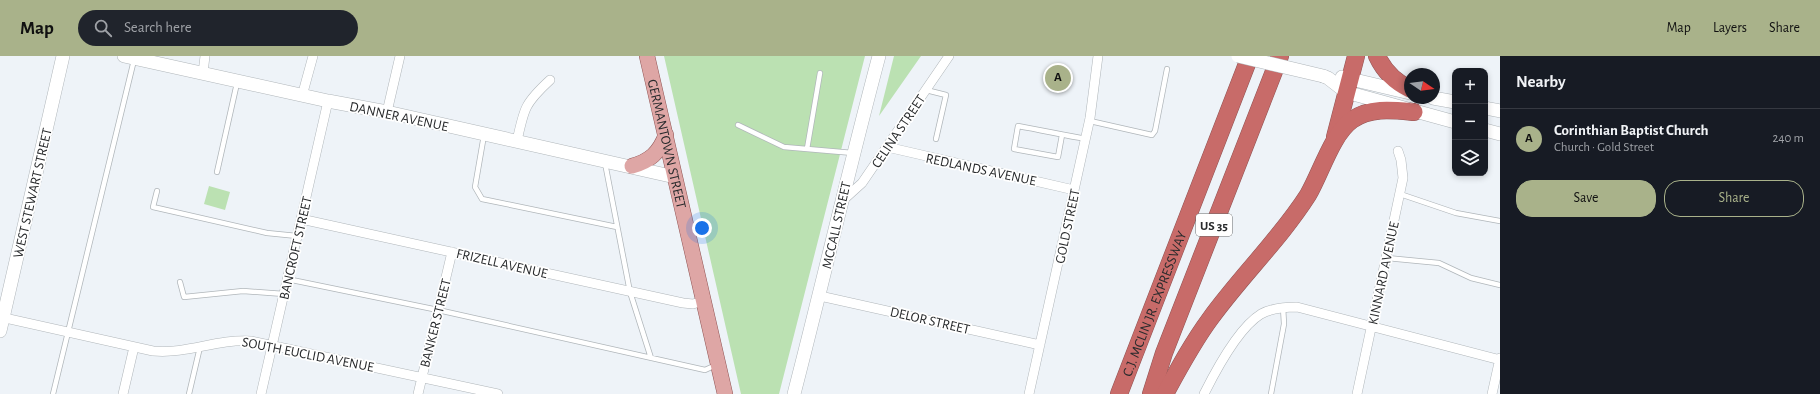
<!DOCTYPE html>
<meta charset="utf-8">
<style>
body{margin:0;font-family:"Alegreya Sans",sans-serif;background:#20242c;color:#f1f3f6}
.controls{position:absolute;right:12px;top:12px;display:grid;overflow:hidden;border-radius:8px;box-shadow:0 2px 6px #0003}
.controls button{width:36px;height:36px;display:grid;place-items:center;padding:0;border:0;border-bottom:1px solid #363941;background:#171b24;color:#f1f3f6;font:20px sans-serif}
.compass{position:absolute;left:1404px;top:12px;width:36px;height:36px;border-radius:50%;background:#171b24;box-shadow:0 2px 6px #0003;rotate:103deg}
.you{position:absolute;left:702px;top:172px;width:14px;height:14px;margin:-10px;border:3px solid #fff;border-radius:50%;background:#1a73e8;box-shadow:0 0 0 6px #1a73e833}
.badge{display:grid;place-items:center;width:26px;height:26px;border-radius:50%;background:#a9b28a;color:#111;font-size:13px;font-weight:700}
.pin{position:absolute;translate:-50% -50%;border:2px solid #fff;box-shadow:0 1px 4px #0006}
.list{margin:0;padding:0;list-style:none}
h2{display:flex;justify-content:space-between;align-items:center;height:52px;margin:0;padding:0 16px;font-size:17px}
h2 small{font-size:13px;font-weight:400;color:#9ea1a6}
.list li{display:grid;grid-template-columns:26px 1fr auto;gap:12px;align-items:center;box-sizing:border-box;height:60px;padding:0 16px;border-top:1px solid #363941}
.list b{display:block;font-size:15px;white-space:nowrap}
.list p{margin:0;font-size:13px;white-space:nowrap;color:#9ea1a6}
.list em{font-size:13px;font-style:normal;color:#9ea1a6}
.actions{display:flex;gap:8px;padding:12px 16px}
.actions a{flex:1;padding:9px 0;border:1px solid #a9b28a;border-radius:16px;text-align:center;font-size:14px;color:#a9b28a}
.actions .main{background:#a9b28a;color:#111}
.icon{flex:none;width:22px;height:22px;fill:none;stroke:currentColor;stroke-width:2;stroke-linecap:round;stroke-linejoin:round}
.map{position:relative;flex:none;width:1500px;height:338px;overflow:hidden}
header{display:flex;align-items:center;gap:24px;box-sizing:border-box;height:56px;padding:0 20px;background:#a9b28a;color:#111}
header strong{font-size:19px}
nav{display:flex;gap:22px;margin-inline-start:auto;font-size:14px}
.search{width:280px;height:36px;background:#20242c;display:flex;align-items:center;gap:10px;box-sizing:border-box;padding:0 14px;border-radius:22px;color:#9ea1a6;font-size:15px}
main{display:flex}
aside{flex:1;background:#171b24}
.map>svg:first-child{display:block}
.green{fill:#bbe1b2}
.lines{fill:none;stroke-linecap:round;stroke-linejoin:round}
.lane-casing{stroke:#b0b6ba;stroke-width:6}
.street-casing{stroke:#b0b6ba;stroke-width:10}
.secondary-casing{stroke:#b0b6ba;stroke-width:14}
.primary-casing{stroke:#905454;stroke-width:16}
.highway-casing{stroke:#905454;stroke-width:18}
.lane{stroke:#fff;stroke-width:4.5}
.street{stroke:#fff;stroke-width:9}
.secondary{stroke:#fff;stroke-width:13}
.primary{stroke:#dea6a5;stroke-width:15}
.highway{stroke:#c86b69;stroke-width:17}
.secondary-bridge-casing{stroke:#b0b6ba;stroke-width:14;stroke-linecap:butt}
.secondary-bridge{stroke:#fff;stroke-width:13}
.labels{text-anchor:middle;stroke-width:3.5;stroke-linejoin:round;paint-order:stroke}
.shield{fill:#fff;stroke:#686a6b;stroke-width:1}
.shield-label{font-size:13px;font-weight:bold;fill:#282a2c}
.street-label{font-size:14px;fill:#282a2c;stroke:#fff}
</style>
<header>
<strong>Map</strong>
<div class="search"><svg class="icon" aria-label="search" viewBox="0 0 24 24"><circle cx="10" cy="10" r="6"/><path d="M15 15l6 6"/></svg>Search here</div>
<nav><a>Map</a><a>Layers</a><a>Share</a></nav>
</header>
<main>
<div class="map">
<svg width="1500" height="338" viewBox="0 0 1500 338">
<rect width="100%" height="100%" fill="#eef3f8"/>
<path class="green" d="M664,0h201l-86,338h-38z
M894,0h27l-42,60z
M209,130l21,6 -5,18 -21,-6z"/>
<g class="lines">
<g class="lane-casing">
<path id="lane" d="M820,17l-13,76 46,4
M926,34l20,5 -10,44
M1090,65l62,14 3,-4 12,-62
M738,69l46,22 23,2
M484,79l-9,52 7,12 135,28
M1062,79l-4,22 -44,-8 4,-23c23,4 45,9 68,13
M605,107l25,129 21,66
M217,116l20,-89
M157,135l-4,16 114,26 30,3
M1400,138l56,19 44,8
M1387,202l52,5 32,15 29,7
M287,223l151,31 267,60 11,-5
M180,226l4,15 59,-6 41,3
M53,338l81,-334
M189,338l11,-47
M1271,338l13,-70 -1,-17"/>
</g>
<g class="street-casing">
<path id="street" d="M203,17l2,-17
M302,40l11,-40
M387,56l13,-56
M517,85c7,-33 8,-38 33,-61
M887,91l187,43
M841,146l21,-19 87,-127
M301,163l382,84 10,1 10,-3
M820,240l220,49
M0,261l153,34c36,3 62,-12 98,-10l247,53
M123,338l11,-47
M261,338l67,-293
M418,338l34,-142
M1029,338l61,-276 8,-62
M1204,338c12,-24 34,-66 57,-80 11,-6 23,-7 36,-7l203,53
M1357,338l46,-216 -2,-18 -3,-9
M1492,338l8,-36"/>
</g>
<g class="secondary-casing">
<path id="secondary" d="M124,0l204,45 59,11 288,65
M1323,20l5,2 18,14 109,30
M1342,21l68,16
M1433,42l22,4
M1485,52l15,3
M1485,74l15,4
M0,275l63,-275
M794,338c29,-112 55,-226 85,-338"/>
</g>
<g class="primary-casing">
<g id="primary">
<path id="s1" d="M647,0l78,338"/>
<path d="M632,110c18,-5 27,-13 34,-31"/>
</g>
</g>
<g class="highway-casing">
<g id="highway">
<path d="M1377,0c7,15 18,26 33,33"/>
<path d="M1335,81l21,-81"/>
<path id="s2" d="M1119,338l131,-338"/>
<path d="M1151,338l13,-41 116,-297"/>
<path d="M1165,338c14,-26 28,-52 45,-75 31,-43 70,-80 98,-124 13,-22 24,-61 44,-75 18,-13 41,-10 62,-8"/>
</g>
</g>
<use href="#lane" class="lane"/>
<use href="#street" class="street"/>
<use href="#secondary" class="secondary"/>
<use href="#primary" class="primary"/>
<use href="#highway" class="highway"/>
<g class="secondary-bridge-casing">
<path id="secondary-bridge" d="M1238,0l85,20"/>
</g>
<use href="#secondary-bridge" class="secondary-bridge"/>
</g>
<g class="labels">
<rect class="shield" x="1196" y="158" width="36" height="22" rx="3"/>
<g class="shield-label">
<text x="1214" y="174">US 35</text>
</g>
<g class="street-label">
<text transform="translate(399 60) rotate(12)" y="5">DANNER AVENUE</text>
<text transform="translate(898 75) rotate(-56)" y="5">CELINA STREET</text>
<text dy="5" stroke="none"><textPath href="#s1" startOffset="90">GERMANTOWN STREET</textPath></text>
<text transform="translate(981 113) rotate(12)" y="5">REDLANDS AVENUE</text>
<text transform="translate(32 137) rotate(-77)" y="5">WEST STEWART STREET</text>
<text transform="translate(836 169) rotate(-77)" y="5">MCCALL STREET</text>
<text transform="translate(1067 170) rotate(-78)" y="5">GOLD STREET</text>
<text transform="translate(295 192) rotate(-77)" y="5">BANCROFT STREET</text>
<text transform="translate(502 207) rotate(13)" y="5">FRIZELL AVENUE</text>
<text transform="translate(1383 217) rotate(-78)" y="5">KINNARD AVENUE</text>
<text dy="5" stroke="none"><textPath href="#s2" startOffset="97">C.J. MCLIN JR. EXPRESSWAY</textPath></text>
<text transform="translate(930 264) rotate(13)" y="5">DELOR STREET</text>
<text transform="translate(435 267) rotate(-76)" y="5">BANKER STREET</text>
<text transform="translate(308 298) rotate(11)" y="5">SOUTH EUCLID AVENUE</text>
</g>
</g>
</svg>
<div class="controls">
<button>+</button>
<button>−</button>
<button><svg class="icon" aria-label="layers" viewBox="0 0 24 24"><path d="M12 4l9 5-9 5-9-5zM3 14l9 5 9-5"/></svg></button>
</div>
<svg class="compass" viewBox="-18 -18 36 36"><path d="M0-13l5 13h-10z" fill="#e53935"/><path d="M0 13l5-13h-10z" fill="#9ea1a6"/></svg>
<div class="you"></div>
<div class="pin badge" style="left:1058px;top:22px">A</div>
</div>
<aside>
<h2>Nearby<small></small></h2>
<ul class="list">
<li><span class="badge">A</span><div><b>Corinthian Baptist Church</b><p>Church · Gold Street</p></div><em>240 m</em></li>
</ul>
<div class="actions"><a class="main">Save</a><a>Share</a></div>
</aside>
</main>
